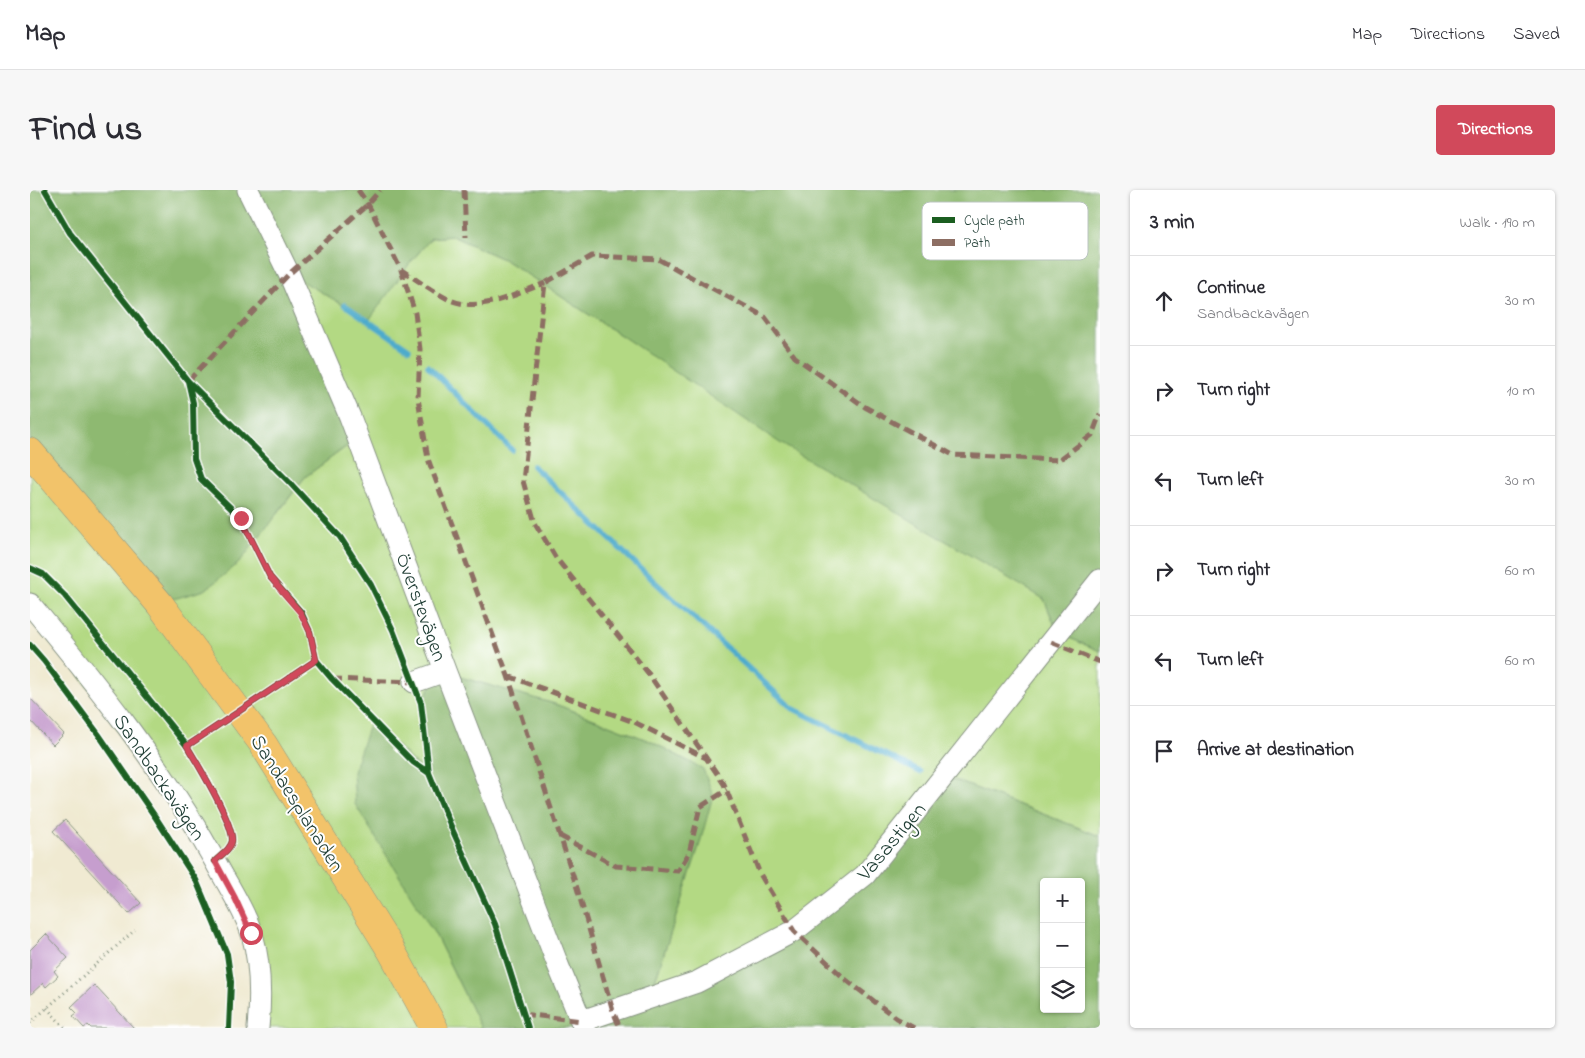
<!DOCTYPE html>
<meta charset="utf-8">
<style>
body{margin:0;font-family:"Indie Flower",sans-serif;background:#f7f7f7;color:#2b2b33}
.controls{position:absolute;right:15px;bottom:15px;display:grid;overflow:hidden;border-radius:5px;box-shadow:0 1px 4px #0004}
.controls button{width:45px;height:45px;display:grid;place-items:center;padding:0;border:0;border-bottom:1px solid #e1e1e2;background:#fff;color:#2b2b33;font:25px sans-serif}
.stop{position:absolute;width:15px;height:15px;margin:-11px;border:4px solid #d1495b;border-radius:50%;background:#fff}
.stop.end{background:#d1495b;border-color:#fff;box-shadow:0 1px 5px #0008}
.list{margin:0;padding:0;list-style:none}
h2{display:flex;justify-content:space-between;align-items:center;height:65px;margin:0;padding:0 20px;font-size:21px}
h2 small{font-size:16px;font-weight:400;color:#7c7c81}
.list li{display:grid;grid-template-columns:32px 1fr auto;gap:15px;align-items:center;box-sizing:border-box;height:90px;padding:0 20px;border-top:1px solid #e1e1e2}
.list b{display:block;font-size:19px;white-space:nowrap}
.list p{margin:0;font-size:16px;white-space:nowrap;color:#7c7c81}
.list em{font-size:16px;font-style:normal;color:#7c7c81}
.icon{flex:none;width:28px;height:28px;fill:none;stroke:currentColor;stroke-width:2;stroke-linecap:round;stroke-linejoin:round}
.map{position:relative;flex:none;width:1070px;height:838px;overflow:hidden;border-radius:5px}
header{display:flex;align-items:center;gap:30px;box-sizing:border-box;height:70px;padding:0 25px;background:#fff;border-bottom:1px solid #e1e1e2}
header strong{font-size:24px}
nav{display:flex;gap:28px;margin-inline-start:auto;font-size:18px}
.intro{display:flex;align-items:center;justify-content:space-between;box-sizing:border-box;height:120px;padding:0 30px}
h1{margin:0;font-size:35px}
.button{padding:12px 22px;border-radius:5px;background:#d1495b;color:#fff;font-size:18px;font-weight:700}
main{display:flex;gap:30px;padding:0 30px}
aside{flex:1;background:#fff;border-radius:5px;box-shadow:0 1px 4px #0004}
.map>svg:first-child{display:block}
.green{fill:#b3d983;stroke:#698b5c}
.forest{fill:#8eb971;stroke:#567b52;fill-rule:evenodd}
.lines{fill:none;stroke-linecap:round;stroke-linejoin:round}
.stream{stroke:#4eabcc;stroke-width:5.5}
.building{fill:#c69ece}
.minor-casing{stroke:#889483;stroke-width:23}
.major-casing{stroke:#889483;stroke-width:29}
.path{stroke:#889483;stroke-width:3;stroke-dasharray:1 4;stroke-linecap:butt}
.minor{stroke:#fff;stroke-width:21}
.major{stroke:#f2c36a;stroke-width:28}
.quiet{stroke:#8d6e63;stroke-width:5;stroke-dasharray:10 5;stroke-linecap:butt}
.cycleway-casing{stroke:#fff;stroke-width:9}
.cycleway{stroke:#1b5e20;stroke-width:6}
.route{stroke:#d1495b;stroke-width:6}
.labels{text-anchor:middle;stroke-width:4;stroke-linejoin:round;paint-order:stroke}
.street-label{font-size:21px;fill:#1f3d34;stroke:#fff}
.key{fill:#fff;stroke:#bcc5c2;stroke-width:1}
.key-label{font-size:14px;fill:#1f3d34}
</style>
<header>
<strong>Map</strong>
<nav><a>Map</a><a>Directions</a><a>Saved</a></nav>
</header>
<div class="intro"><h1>Find us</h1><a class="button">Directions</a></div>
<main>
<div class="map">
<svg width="1070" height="838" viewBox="0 0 1070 838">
<rect width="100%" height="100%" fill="#fff"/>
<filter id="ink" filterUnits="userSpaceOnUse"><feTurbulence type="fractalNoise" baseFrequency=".02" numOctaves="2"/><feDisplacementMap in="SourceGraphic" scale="10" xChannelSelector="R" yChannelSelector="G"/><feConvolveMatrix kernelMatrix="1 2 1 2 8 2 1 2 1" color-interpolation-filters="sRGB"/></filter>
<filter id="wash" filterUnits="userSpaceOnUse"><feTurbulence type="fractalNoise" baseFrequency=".0096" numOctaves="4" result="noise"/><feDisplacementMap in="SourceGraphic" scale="20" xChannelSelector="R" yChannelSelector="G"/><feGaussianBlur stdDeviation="1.12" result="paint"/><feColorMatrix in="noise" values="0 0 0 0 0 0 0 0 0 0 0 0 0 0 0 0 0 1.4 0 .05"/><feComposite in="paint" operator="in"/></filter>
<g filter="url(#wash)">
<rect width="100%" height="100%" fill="#f0ead2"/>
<path class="green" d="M422,46l53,24 117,76 422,263 14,34 42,18v185l-156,-60 -79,99 -71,56 -145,68 51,-156 3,-74 -53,-28 -95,-37 -109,-31 -25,30 8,70 -16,-11 -42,-43 65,217 45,92h-223l2,-25 -25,-105 -205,-294v-152l248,61 27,-36 53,-39 -69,-164 121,-11 21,-25z"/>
<path class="forest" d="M0,0h1070v461l-42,-18 -14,-34 -264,-156 -158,-107 -117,-76 -53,-24 -21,2 -21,25 -41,57 -79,-46 68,164 -53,39 -66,86 -34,27 -46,13 -129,-151z
M416,483l109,31 95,37 53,28 10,26 -13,48 -51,156 48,-17 168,-107 79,-99 156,60v192h-619l-45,-92 -81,-132 -2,-32 18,-53 42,43 16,11 -8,-70 13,-22zM1014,692h37v127h-37z"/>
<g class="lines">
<path class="stream" d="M315,115l64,44
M398,176l84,84
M503,276l122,116 137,126 128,64"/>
</g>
<g id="blocks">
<path class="building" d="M0,508l34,36 -11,11 -23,-25z
M35,630l76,83 -12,11 -76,-83z
M16,744l22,24 -14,13 4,5 -12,11 -3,-4 -13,12v-45z
M64,795l40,43h-43l-3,-3 -4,3 -11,-12 4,-3 -6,-6z"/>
</g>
</g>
<g filter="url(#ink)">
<use href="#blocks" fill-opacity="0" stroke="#889483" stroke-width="1"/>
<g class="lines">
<g class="minor-casing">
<path id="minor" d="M218,0l41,84 61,143 96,256 112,292 26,63
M0,414c68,82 135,166 186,259 12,23 28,46 36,71 9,31 9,62 6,94
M384,492l31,-11
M552,831l115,-39 97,-51 71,-56 235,-295"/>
</g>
<g class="major-casing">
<path id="major" d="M0,262l129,151 104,141 128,206 43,78"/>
</g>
<path class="path" d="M17,818l18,20
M0,833l105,-93"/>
<use href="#minor" class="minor"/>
<use href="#major" class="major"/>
<path class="quiet" d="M328,0l10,14 33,66 14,43 5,36 -2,49 10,61 80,217 69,212 36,123 7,17
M434,0l2,47
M371,80c15,9 31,21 47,29 30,15 68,-5 97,-16
M158,191l101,-107 79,-70 12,-14
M1021,452l49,20
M478,486l126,46 72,36
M302,489l82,3
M530,646l56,30 62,5 11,-18 11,-46 27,-17
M493,824l59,7
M884,838l-18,-10 -51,-39 -51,-48 -34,-57 -36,-90 -76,-111 -92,-115 -21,-35 -12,-42 22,-198 47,-27 66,3 107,58 30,40 70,50 88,48 106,5 33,-25 8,-21"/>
<g class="cycleway-casing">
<path id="cycleway" d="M15,0l25,43 118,148 102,102 50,54 31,48 22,45 28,73 8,70 23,56 43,95 33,104
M158,191l5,22 1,56 7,20 40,39 29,59 31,35 9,20 6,28 16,19 81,83 16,11
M0,378l13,6 22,22 122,150
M0,455l14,16 55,74 57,83 40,62 31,74 4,28 -2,46
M185,671c5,-5 16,-12 17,-20 2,-18 -35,-78 -45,-95l129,-86"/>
</g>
<use href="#cycleway" class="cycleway"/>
</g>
</g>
<g class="lines" filter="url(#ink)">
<path class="route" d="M211,328l29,59 30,35 10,20 6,28 -129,86c10,17 47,77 45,95 -1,8 -12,15 -17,20l20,37 16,35"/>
</g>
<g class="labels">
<g class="street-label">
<text transform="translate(392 417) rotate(70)" y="7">Överstevägen</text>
<text transform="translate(130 587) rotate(56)" y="7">Sandbackavägen</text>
<text transform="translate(268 613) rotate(58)" y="7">Sandaesplanaden</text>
<text transform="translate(861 651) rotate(-50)" y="7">Vasastigen</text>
</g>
</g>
<rect x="892" y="12" width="166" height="58" rx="8" class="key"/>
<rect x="902" y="27" width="23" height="6" fill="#1b5e20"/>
<rect x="902" y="49" width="23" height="7" fill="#8d6e63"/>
<g class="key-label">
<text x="934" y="35">Cycle path</text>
<text x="934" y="57">Path</text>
</g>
</svg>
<div class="controls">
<button>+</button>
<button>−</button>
<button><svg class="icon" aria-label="layers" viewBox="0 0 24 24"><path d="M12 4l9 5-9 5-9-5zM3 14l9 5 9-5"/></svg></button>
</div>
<div class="stop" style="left:221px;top:743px"></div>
<div class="stop end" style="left:211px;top:328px"></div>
</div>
<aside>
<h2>3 min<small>Walk · 190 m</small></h2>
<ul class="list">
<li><svg class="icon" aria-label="ahead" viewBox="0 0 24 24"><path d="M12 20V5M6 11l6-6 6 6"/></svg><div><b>Continue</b><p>Sandbackavägen</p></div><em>30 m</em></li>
<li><svg class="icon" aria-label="right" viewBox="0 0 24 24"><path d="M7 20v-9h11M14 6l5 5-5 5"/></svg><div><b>Turn right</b></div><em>10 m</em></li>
<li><svg class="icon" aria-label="left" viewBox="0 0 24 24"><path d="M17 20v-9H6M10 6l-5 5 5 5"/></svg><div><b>Turn left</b></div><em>30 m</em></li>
<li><svg class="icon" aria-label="right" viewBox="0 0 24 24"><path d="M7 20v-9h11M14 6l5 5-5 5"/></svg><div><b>Turn right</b></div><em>60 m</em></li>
<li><svg class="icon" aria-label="left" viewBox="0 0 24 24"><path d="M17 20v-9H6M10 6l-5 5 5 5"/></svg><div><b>Turn left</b></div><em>60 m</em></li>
<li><svg class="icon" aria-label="arrive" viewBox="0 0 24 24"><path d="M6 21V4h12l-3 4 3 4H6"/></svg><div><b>Arrive at destination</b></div></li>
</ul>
</aside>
</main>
